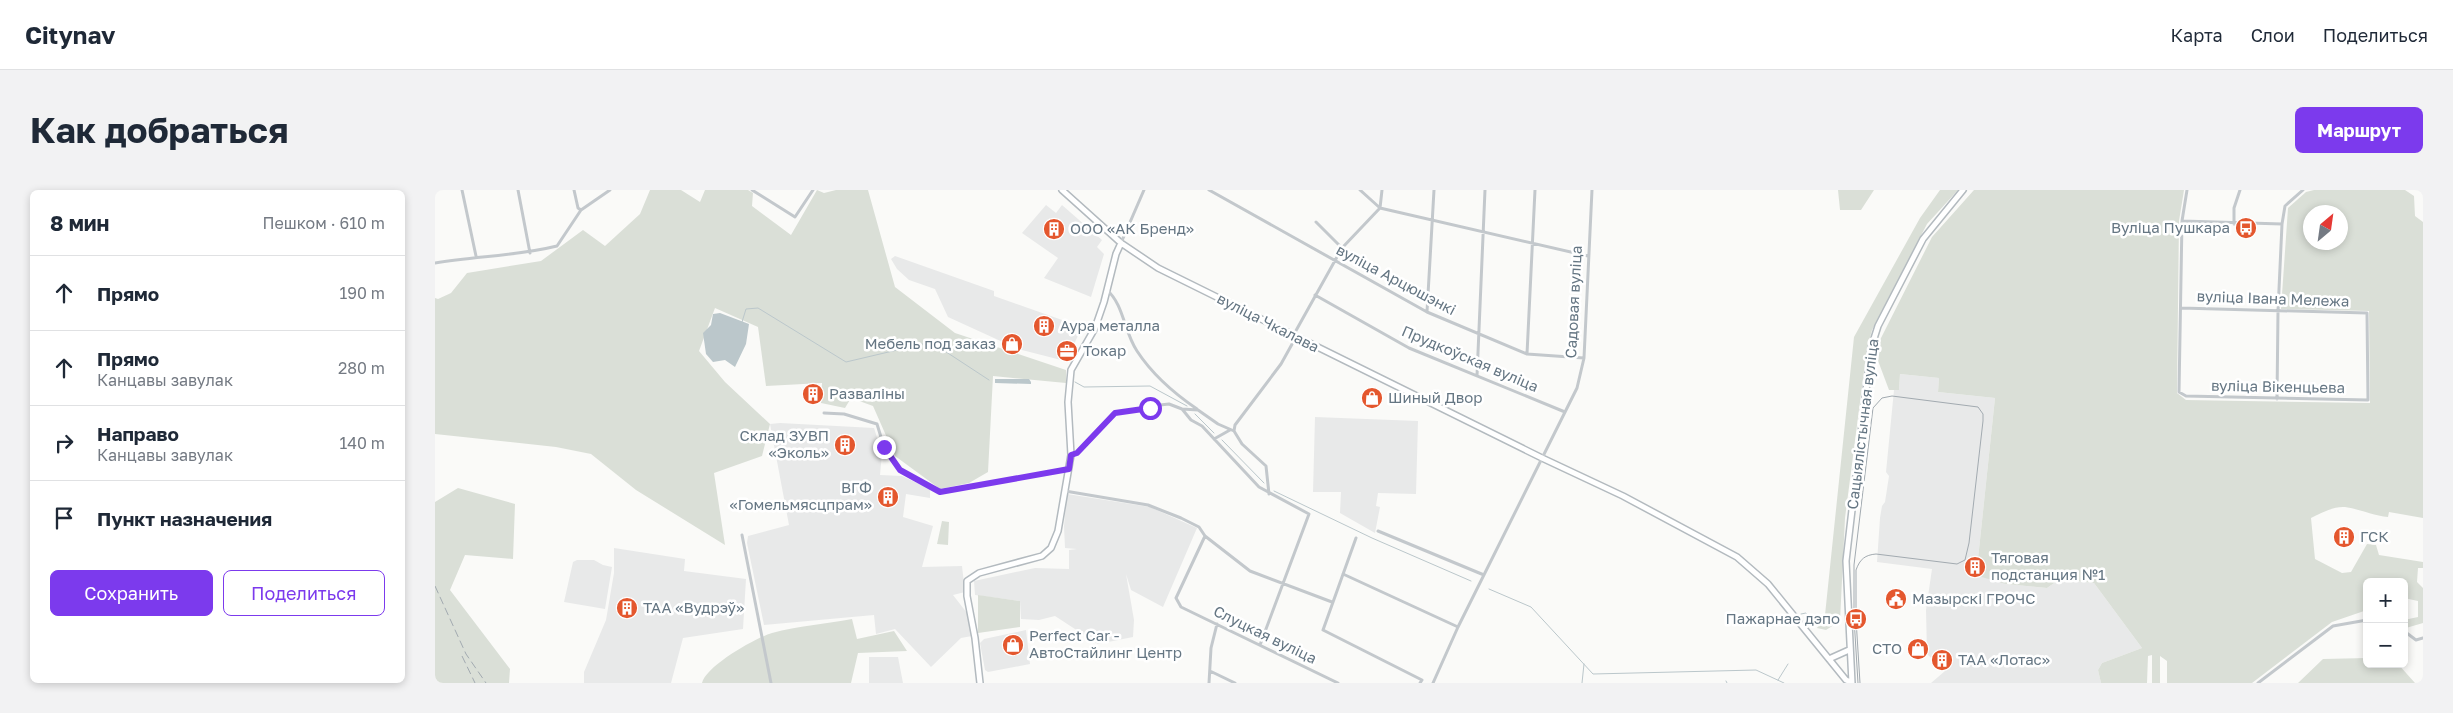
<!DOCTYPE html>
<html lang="ru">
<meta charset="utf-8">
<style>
body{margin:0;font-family:"Golos Text",sans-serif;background:#f2f2f3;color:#1f2937}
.controls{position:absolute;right:15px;bottom:15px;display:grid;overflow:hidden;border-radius:8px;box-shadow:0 2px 8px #0003}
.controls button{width:45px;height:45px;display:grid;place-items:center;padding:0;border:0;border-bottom:1px solid #e0e1e3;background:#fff;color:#1f2937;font:25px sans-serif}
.compass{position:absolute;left:1868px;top:15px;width:45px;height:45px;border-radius:50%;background:#fff;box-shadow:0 2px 8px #0003;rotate:29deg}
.stop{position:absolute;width:15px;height:15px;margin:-11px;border:4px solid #7c3aed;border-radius:50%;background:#fff}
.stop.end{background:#7c3aed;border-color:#fff;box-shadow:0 1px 5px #0008}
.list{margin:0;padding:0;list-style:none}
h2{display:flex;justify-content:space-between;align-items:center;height:65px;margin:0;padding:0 20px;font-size:21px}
h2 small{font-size:16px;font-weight:400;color:#747a83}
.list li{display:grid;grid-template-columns:32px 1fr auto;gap:15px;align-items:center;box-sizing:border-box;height:75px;padding:0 20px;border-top:1px solid #e0e1e3}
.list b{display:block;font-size:19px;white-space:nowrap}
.list p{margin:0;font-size:16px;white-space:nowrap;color:#747a83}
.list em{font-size:16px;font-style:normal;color:#747a83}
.actions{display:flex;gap:10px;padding:15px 20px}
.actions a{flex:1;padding:11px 0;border:1px solid #7c3aed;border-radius:8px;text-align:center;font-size:18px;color:#7c3aed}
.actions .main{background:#7c3aed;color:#fff}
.icon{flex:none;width:28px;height:28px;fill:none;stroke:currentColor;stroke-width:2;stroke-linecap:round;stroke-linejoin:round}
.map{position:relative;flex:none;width:1988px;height:493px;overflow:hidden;border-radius:8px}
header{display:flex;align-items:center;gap:30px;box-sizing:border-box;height:70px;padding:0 25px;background:#fff;border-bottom:1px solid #e0e1e3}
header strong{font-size:24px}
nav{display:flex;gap:28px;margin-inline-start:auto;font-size:18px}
.intro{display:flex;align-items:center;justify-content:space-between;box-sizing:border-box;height:120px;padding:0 30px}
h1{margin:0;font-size:35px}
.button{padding:12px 22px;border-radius:8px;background:#7c3aed;color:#fff;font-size:18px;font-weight:700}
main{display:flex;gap:30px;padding:0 30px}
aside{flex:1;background:#fff;border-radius:8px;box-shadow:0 2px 8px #0003}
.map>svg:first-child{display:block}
.built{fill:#e8e9e9}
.green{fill:#dadfd7;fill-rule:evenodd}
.water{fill:#bbc7cb}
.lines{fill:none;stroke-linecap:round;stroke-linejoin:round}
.stream{stroke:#bbc7cb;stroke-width:1}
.secondary-casing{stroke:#b3babf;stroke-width:8}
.street{stroke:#c3c8cc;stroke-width:3}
.secondary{stroke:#fff;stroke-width:5}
.tram{stroke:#a2aab0;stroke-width:1}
.rail{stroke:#a2aab0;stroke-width:1;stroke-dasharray:8 4;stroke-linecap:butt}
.route{stroke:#7c3aed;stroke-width:6}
.labels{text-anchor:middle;stroke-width:5;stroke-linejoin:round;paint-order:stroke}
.poi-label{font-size:15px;fill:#657683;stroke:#fff;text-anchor:start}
.street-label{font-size:15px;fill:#657683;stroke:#fff}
</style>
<header>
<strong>Citynav</strong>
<nav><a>Карта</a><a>Слои</a><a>Поделиться</a></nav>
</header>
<div class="intro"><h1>Как добраться</h1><a class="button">Маршрут</a></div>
<main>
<aside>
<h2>8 мин<small>Пешком · 610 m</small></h2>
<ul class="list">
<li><svg class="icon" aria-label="ahead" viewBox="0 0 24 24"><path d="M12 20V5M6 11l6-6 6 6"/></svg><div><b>Прямо</b></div><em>190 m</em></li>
<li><svg class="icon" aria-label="ahead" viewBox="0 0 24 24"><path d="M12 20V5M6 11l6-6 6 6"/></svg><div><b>Прямо</b><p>Канцавы завулак</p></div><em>280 m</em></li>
<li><svg class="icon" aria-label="right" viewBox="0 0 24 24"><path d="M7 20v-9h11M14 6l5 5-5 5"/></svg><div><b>Направо</b><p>Канцавы завулак</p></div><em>140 m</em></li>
<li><svg class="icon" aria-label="arrive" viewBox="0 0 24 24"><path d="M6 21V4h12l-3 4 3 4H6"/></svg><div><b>Пункт назначения</b></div></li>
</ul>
<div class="actions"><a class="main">Сохранить</a><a>Поделиться</a></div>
</aside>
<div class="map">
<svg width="1988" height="493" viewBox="0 0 1988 493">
<rect width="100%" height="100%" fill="#fafaf8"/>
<path class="built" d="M611,15l10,8 6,-8 40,35 -5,7 7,7 -13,43 -47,-19 14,-20 -36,-25z
M460,66l99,35v5l88,31 -13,28 -4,6 -47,-12 -70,-32 -13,-28 -26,-9 -12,-11 -6,-10z
M1465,184l39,4 -1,14 57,6 -17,161 28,25 41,4 13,-9 34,4 48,65 -40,15 -4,7 3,13h-170l14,-12 -18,-17 -1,-44 6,-41 -55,-7 3,-44 2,-12 3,-4 4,-26 -3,-4 8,-82h5z
M880,227l103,4 -2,73 -38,-1 -2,13 4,1 -5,26 -35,-20 1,-21h-28z
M345,233l94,5 8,25 -2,22 22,1 28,13v9l-24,-4 -3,23 30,9 -11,41 40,-1 3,26 -12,3 14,18 5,23 -11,2 -30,29 -36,-38 -19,5 -2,-19 -110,10 -17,-82 1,-7 41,-11 -19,-101z
M632,304l83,13 47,21 -34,79 -32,-17 -5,-16 8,46 -1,17 -35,7 -43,-28 -16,4 -18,-1 -1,-18 -45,-6 -1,-14 61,-13 34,1v-19l8,-1 -12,-1 -1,-22z
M179,358l71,11 -1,12 62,8 -3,50 -60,9 -12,45h-87v-11l22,-52 8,-47z
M142,370h17l9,5 9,2 -7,42 -41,-7 9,-40z
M591,440l4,34 -42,8 -3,-2 -5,-27 4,-4z
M434,467h29l5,26h-34z"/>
<path class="green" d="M215,0h31l19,12 5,-12h43l5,3 -1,13 39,29 26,-45 7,3 12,-3h32l27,97 60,46 111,37v13l-73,-7 -5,96 -19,11 -29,6 -45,-33 -22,-50 -22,-8 -6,10 -24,-5 1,-20 -56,3 -8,-59 -43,-19 -16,43 26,31 45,42 -8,32 -48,17 11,72 -89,-55 -45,-36 -35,-7 -121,-13v-136l3,1 13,-6 16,-20 74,-12 42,-31 22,16 35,-32z
M1403,0h36l-13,20h-21z
M1505,0h18l-31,34 -55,106 -5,18 -22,170 -5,103 -14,9 -9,-2 8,-13 29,-278 66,-119z
M1539,0h210l-5,31 -2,172 9,7 184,3 -1,-92 -88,-2 7,-101 18,-16 8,-2h91l9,6 1,20 8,6v296l-34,-6 -1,5c-14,-1 -28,-8 -43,-10 -11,-1 -24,6 -34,11l4,41 27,14 9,-1 16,-28 9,1 3,10 44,7v6h-5l-1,14 6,6v35l-17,5 -2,-8 14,-3v-16l-14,-3v-16h-37v28l-35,12 -80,61h-85v-22l-7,-5v27h-8v-28l-4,1 -1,27h-46l-3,-13 4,-7 40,-15 -48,-65 -34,-4 -13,9 -41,-4 -28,-8 2,-16 -2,-1 17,-161 -57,-6 1,-14 -39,-4 -1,16h-10l-12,-32 3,-18 52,-103zM1876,22h30v30h-30z
M23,298l57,16 -2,55 -48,-4 -15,35 60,79 -1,14h-74v-181z
M507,331l7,1 -1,23 -11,-1z
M543,405l42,6v26l-42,6z
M417,429l5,20 37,-8 13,20 -49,2 -7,30h-149c4,-17 53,-45 70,-50 26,-7 54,-9 80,-14z
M1932,468v6h31l17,19h-117l25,-24z"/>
<path class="water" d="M285,123l29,11 -3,20 -11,23 -10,-7 -12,2 -7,-8 -3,-21 8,-8 2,-11z
M560,189h34l2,3v2l-36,-1z"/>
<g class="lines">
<path class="stream" d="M307,132l4,-13 12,-1 88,54 85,-20 58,38
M640,192l9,5 66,-1 37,20
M760,224l19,19
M787,250l42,43
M839,301l98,47 99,43
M1054,399l42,18 62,67 163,-4 28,13
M1366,424l5,-1 2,3
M1343,490l10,-16
M1291,491l1,2
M1147,493l2,-19"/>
<g class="secondary-casing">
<path id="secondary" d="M627,0l59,53 37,25 384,190 81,38 114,61 31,27 78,96 5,2
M1394,469l20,-9
M545,493l-5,-45 -8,-42v-15l12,-8 63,-17 9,-8 7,-17 13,-76 -3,-53 3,-32 24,-42 9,-26 12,-48 5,-11
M1417,493l-6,-122 25,-213 7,-22 45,-87 40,-49"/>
</g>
<path class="street" d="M27,0l14,66
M83,0l12,63
M139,0l4,18 3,2
M317,0l43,27 18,-27
M774,0l218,122 100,42 57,4
M947,0l-2,18 208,48
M1747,31l100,3
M881,32l26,26
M1799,34v-16l6,-18
M686,53l23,-53
M0,73c41,-7 82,-7 122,-17l24,-36 29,-20
M672,100c17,15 17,42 30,61 15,23 38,43 60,58
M880,105l94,53 156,64
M1746,118l186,5 1,87 -182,-4 -7,-4 3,-171 5,-31
M992,122l7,-122
M858,146l49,-88 38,-40 -20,-18
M1092,164l8,-164
M1042,186l8,-186
M1842,209l1,-88 4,-87 3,-18 18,-16
M747,219l9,11 11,6 57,61 50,27 -49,131
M389,223l20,1 33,10 7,23 16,23 40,22 128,-23
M779,249l16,-9
M636,265l6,-2 38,-40 45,-8 9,-1 13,5 16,1 20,14 16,7
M630,301l83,14 33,13 18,9 6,9 45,35 82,31
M834,304l-3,-28 -24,-22 -8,-13 1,-6 46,-61 15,-27
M943,341l106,44
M307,345l29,148
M770,346l-29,62 5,9 157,76
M921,348l-33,92 99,50 -2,3
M908,384l115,53
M1969,441l12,9 7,-2
M775,481l25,12
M774,493l2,-35 6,-24
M998,493l25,-56 119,-239 7,-30 8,-168
M1823,493l75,-57 34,-6"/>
<use href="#secondary" class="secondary"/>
<path class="tram" d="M1423,493l-4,-65v-53l19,-157 9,-10 10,-2 86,11 5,7v7l-14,122 -4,17 -8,4 -81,-10c-11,1 -16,5 -20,16v49l4,64"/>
<path class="rail" d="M0,396l31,68 20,29
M27,466l13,27"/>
</g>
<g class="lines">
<path class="route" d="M449,257l16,23 40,22 129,-23 2,-14 6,-2 38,-40 35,-5"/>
</g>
<defs>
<g id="bus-disc" transform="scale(1.125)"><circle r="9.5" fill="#e4572e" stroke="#fff"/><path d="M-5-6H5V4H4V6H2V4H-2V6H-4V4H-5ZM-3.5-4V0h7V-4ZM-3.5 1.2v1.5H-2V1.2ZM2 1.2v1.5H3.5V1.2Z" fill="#fff"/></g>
<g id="building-disc" transform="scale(1.125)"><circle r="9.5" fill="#e4572e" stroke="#fff"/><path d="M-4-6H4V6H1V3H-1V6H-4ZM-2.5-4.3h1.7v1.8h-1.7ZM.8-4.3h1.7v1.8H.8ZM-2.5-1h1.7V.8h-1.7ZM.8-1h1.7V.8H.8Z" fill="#fff"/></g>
<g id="shop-disc" transform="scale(1.125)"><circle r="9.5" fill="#e4572e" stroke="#fff"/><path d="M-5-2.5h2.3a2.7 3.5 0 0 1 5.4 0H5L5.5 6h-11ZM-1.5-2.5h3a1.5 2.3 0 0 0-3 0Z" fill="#fff"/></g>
<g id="office-disc" transform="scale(1.125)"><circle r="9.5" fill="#e4572e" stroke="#fff"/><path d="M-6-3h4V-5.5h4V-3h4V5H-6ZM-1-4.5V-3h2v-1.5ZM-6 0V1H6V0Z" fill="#fff"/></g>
<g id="civic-disc" transform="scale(1.125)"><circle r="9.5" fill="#e4572e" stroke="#fff"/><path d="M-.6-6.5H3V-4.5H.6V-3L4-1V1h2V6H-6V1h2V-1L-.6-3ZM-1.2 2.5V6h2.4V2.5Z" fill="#fff"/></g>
</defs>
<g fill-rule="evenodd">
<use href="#bus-disc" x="1811" y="38"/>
<use href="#building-disc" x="619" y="39"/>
<use href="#building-disc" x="609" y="136"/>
<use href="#shop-disc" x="577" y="154"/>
<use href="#office-disc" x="632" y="161"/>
<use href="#building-disc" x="378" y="204"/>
<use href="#shop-disc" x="937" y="208"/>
<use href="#building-disc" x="410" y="255"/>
<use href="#building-disc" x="453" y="307"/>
<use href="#building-disc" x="1909" y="347"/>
<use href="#building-disc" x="1540" y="377"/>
<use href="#civic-disc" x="1461" y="409"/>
<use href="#building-disc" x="192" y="418"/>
<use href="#bus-disc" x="1421" y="429"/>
<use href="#shop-disc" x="578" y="455"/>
<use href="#shop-disc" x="1483" y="459"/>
<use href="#building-disc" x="1507" y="470"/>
</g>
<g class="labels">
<g class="poi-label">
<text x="1795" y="43" text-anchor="end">Вуліца Пушкара</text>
<text x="635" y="44">ООО «АК Бренд»</text>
<text x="625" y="141">Аура металла</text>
<text x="561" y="159" text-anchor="end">Мебель под заказ</text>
<text x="648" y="166">Токар</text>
<text x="394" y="209">Разваліны</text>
<text x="953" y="213">Шиный Двор</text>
<text x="394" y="251" text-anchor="end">Склад ЗУВП<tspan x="394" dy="17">«Эколь»</tspan></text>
<text x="437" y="303" text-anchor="end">ВГФ<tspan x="437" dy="17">«Гомельмясцпрам»</tspan></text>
<text x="1925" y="352">ГСК</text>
<text x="1556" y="373">Тяговая<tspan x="1556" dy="17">подстанция №1</tspan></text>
<text x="1477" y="414">Мазырскі ГРОЧС</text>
<text x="208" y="423">ТАА «Вудрэў»</text>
<text x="1405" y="434" text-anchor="end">Пажарнае дэпо</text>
<text x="594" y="451">Perfect Car -<tspan x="594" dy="17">АвтоСтайлинг Центр</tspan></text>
<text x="1467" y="464" text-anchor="end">СТО</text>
<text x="1523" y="475">ТАА «Лотас»</text>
</g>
<g class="street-label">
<text transform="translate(961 90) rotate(28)" y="5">вуліца Арцюшэнкі</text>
<text transform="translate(1838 109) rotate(2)" y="5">вуліца Івана Мележа</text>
<text transform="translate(1139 112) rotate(-87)" y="5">Садовая вуліца</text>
<text transform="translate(833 133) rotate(27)" y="5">вуліца Чкалава</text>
<text transform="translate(1035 169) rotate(23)" y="5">Прудкоўская вуліца</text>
<text transform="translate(1843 197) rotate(1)" y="5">вуліца Вікенцьева</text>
<text transform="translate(1428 234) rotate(-83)" y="5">Сацыялістычная вуліца</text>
<text transform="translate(830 445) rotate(26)" y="5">Слуцкая вуліца</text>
</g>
</g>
</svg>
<div class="controls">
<button>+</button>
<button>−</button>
</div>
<svg class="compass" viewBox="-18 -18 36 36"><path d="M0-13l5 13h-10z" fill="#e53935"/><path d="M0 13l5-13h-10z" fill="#747a83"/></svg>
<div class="stop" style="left:715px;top:218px"></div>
<div class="stop end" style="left:449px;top:257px"></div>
</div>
</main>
